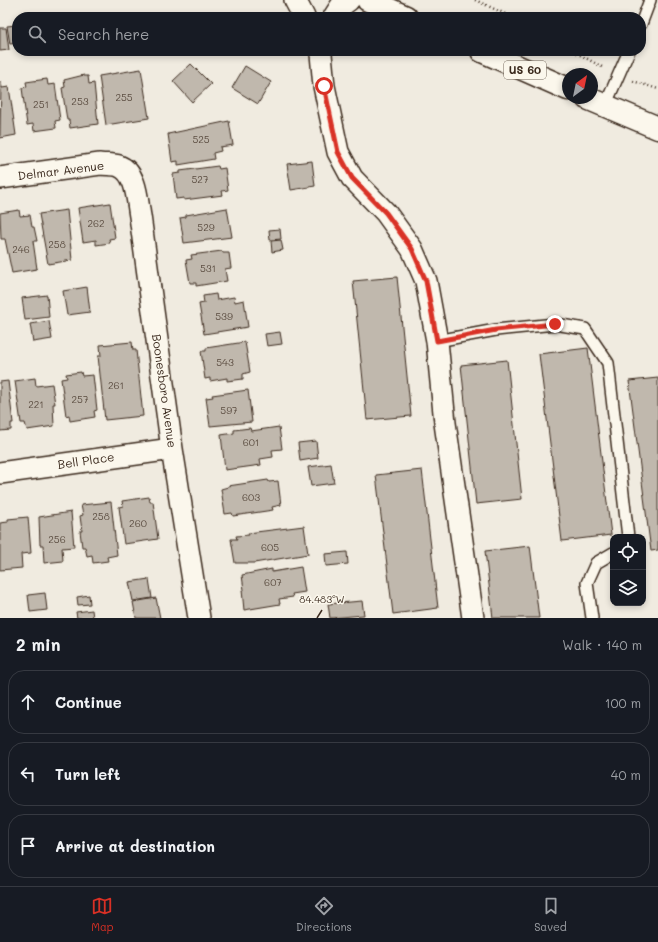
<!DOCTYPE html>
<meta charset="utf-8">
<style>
body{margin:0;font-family:Mali,sans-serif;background:#20242c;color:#f1f3f6}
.controls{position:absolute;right:12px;bottom:12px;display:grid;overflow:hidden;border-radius:8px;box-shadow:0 2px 6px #0003}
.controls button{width:36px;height:36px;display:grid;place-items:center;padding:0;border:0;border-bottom:1px solid #363941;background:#171b24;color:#f1f3f6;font:20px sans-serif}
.compass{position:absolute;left:562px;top:68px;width:36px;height:36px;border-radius:50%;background:#171b24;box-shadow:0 2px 6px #0003;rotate:33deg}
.stop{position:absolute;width:12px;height:12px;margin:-9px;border:3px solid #d93025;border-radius:50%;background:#fff}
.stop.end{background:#d93025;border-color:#fff;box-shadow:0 1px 4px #0008}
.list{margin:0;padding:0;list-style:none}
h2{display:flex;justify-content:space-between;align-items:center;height:52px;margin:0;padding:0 16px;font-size:17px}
h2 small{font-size:13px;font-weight:400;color:#9ea1a6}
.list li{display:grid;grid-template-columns:26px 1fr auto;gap:12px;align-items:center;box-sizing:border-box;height:64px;margin:0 8px 8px;padding:0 8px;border:1px solid #363941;border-radius:16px}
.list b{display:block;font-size:15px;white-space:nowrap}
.list em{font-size:13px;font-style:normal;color:#9ea1a6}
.icon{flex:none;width:22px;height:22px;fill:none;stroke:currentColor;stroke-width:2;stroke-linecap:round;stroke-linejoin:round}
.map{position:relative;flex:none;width:658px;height:618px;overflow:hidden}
.search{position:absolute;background:#171b24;box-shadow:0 2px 6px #0003;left:12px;right:12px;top:12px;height:44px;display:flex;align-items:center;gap:10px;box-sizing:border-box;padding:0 14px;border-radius:16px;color:#9ea1a6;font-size:15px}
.sheet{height:268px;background:#171b24}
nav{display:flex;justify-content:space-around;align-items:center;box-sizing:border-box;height:56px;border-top:1px solid #363941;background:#171b24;font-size:11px;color:#9ea1a6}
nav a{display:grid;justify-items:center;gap:2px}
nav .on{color:#d93025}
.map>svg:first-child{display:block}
.building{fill:#c0b8ad;stroke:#3b2a1e}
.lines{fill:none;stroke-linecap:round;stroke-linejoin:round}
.service-casing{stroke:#3b2a1e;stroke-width:14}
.minor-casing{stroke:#3b2a1e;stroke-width:24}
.primary-casing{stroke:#3b2a1e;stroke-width:25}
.path{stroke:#3b2a1e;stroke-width:2.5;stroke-dasharray:1 3;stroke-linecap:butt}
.service{stroke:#fbf7ec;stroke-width:11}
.minor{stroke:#fbf7ec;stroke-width:21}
.primary{stroke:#fbf7ec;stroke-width:22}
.route{stroke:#d93025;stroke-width:5}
.ticks{fill:none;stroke:#3b2a1e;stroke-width:1.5}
.labels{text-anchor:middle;stroke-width:3;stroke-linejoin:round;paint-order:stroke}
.number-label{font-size:10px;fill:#5c4e42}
.shield{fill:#fbf7ec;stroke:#75685c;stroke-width:1}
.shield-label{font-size:11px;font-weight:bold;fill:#3b2a1e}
.street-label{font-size:12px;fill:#3b2a1e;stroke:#fbf7ec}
.ticks-label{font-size:10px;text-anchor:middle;fill:#3b2a1e;stroke:#fbf7ec;stroke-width:3;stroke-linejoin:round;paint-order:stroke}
</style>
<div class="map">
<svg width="658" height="618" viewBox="0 0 658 618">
<rect width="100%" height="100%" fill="#f0ebe0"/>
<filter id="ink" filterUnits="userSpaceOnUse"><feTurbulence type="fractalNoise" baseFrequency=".025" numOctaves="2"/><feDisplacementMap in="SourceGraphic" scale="8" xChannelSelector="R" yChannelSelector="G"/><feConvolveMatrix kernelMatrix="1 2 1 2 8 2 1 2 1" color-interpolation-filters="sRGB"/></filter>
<g filter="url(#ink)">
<path class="building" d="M17,25v18l-7,1 -3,-18z
M0,28h6l3,22 -9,1z
M191,64l20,20 -19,18 -19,-21z
M245,66l26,16 -13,22 -26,-16z
M141,69l8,49 -43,7 -7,-49z
M84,75v1h4l1,8 5,-1 4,41 -28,4 -1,-8h-2l-5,-32 3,-1 -1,-7z
M47,79l1,6 7,-1 5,36 -5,1 1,7 -22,3 -1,-7 -6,1 -5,-37 5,-1 -1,-5z
M1,81l1,7 7,-1 7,48 -16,3z
M229,121l4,24 -13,2 1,4 -8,2 1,6 -36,6v-4l-6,1 -4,-28z
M312,161l3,25 -24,4 -4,-26z
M218,166l1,3 6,-1 3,22 -6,1 1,4 -39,5v-2l-8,1 -3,-25 7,-1v-2z
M110,203l5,35 -6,1 1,4 -14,2v-5l-13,2 -5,-34z
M227,208l5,29 -48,6 -4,-25 6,-1v-2z
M19,210l1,6 10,-1 2,12h2l3,14h-4l4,28 -25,4 -7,-34h-4l-1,-26z
M67,210l5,50 -24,4 -9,-50z
M280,229l1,10 -11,1 -1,-10z
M281,240l2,10 -11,2 -1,-11z
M222,251l1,2h6l2,15 -6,1 2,12 -31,5v-3h-6l-4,-23 6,-1 -1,-4z
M397,277l14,139 -44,4 -14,-139z
M87,287l3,25 -23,3 -4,-24z
M216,294l1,6 17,-3 1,5 9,-2 4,27 -44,7 -5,-30 5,-1 -1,-7z
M47,295l2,22 -24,3 -3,-22z
M49,321l3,18 -19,3 -3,-18z
M280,332l2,12 -15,2 -2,-12z
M132,342l1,8h3l7,66 -38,4 -7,-64h3l-1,-11z
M245,342l5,30 -7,2v5l-16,2v-3l-17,3v-3l-5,1 -4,-28h5v-3z
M588,348l23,187 -49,6 -23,-187z
M507,360l15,139 -46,5 -15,-139z
M81,372l1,4 11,-1 4,35 -3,1 1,6 -25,4 -1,-6 -3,1 -5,-37 6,-1 -1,-4z
M35,378l1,8 16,-2 3,20h-2l1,22 -27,4 -2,-7h-4l-6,-42z
M658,378v172l-7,1 -22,-170z
M8,381l5,42h-2v7l-11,1v-49z
M248,390l4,32 -42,4 -4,-28 7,-1 -1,-2z
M279,427l3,22 -10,1 1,7 -13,2 1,6 -36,5 -4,-35 13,-2v-3l16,-2 1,3z
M316,441l2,17 -18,3 -2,-18z
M331,464l3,19 -23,3 -3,-19z
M422,470l16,138 -45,6 -17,-139z
M268,480l1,2 9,-1 3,24 -9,2 1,3 -40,6 -1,-3 -7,1 -4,-25 7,-2v-1z
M149,497l1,5h3l5,37 -34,5 -5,-37 4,-1 -1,-5z
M111,502l6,53 -10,2 1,4 -15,2 -1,-8 -5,1 -2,-9h-3l-2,-16h2l-2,-15 3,-1 -2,-10z
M71,512l3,35 -12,1 1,13 -19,2 -1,-18h-3l-1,-28z
M28,517l3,36 -10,1 1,14 -22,2v-47l8,-1v-3z
M304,526l4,28 -54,9h-19l-4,-24h6l-1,-3 13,-1 -1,-2z
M530,546l9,72h-46l-8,-67z
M347,552l1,12 -22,2 -1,-12z
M301,567l4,25 -13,2 1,3 -14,2 1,5 -36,6 -2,-20h2l-2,-15 30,-6v3z
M149,579l3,19 -19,3 -4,-19z
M45,593l2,17 -17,2 -2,-17z
M89,595l1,9 -12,1 -1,-8z
M156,598l4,20h-24l-3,-16z
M362,601l2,14 -34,3 -2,-14z
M92,610l1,8h-16l-1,-6z"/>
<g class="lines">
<g class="service-casing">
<path id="service" d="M641,24l9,-24
M605,106l24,-55
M437,341l59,-11 59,-6 30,5 23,34 20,174
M592,618l-5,-35 9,-20 17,-10"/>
</g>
<g class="minor-casing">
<path id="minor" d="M295,0l9,17
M334,17l7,-11 8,-6
M321,54l3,32 14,66 14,26 34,35 26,36 14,32 11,60 8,82 28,195
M0,178l100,-14c6,1 13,0 19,2 18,7 18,34 21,50l32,233 27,169
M0,473l172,-24"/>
</g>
<g class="primary-casing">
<path id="primary" d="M368,0l38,17
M482,51l86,38
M587,98l71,30"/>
</g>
<path class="path" d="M475,0l37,17
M573,51l31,17
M633,81l25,8"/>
<use href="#service" class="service"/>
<use href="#minor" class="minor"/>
<use href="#primary" class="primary"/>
</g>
</g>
<g class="lines" filter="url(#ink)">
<path class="route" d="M324,86l14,66 14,26 34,35 26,36 14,32 11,60 59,-11 59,-6"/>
</g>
<path class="ticks" d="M317,618l5,-8"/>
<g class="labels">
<g class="number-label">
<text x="124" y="101">255</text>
<text x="80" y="105">253</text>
<text x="41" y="108">251</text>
<text x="201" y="143">525</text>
<text x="200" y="183">527</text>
<text x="96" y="227">262</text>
<text x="206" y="231">529</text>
<text x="57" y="248">258</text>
<text x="21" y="253">246</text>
<text x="208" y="272">531</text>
<text x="224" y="320">539</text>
<text x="225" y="366">543</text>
<text x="116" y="389">261</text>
<text x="80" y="403">257</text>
<text x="36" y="408">221</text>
<text x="229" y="414">597</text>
<text x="251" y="446">601</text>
<text x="251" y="501">603</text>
<text x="101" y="520">258</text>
<text x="138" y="527">260</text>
<text x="57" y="543">256</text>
<text x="270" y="551">605</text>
<text x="273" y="586">607</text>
</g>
<rect class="shield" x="504" y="61" width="42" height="18" rx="3"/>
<g class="shield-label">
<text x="525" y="74">US 60</text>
</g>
<g class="street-label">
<text transform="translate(61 171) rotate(-7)" y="4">Delmar Avenue</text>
<text transform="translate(164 391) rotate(82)" y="4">Boonesboro Avenue</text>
<text transform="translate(86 461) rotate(-8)" y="4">Bell Place</text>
</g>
</g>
<g class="ticks-label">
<text x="322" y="603">84.483°W</text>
</g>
</svg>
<div class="controls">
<button><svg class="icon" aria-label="locate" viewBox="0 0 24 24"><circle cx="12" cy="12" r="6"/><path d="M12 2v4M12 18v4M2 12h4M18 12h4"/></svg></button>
<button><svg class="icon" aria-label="layers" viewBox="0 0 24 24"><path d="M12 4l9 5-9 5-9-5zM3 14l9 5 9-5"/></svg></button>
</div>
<svg class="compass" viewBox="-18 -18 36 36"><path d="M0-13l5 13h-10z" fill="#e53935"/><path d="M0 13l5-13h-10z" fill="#9ea1a6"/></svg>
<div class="stop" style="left:324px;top:86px"></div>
<div class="stop end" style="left:555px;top:324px"></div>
<div class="search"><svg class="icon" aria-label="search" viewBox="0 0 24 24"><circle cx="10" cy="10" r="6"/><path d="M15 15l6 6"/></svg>Search here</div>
</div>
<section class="sheet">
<h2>2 min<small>Walk · 140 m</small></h2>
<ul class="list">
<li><svg class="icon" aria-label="ahead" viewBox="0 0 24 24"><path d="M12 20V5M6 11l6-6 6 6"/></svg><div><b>Continue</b></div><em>100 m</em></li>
<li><svg class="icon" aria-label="left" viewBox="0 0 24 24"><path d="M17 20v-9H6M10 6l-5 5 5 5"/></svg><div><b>Turn left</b></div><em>40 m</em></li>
<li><svg class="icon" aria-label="arrive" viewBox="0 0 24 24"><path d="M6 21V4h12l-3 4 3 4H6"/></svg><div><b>Arrive at destination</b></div></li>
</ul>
</section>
<nav>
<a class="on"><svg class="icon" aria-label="map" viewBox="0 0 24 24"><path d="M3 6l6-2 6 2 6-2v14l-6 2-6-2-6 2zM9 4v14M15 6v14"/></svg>Map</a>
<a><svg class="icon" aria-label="directions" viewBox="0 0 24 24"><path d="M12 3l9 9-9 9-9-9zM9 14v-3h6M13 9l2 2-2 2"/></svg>Directions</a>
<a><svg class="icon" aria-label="saved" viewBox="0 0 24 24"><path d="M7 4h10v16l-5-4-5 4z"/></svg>Saved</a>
</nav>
